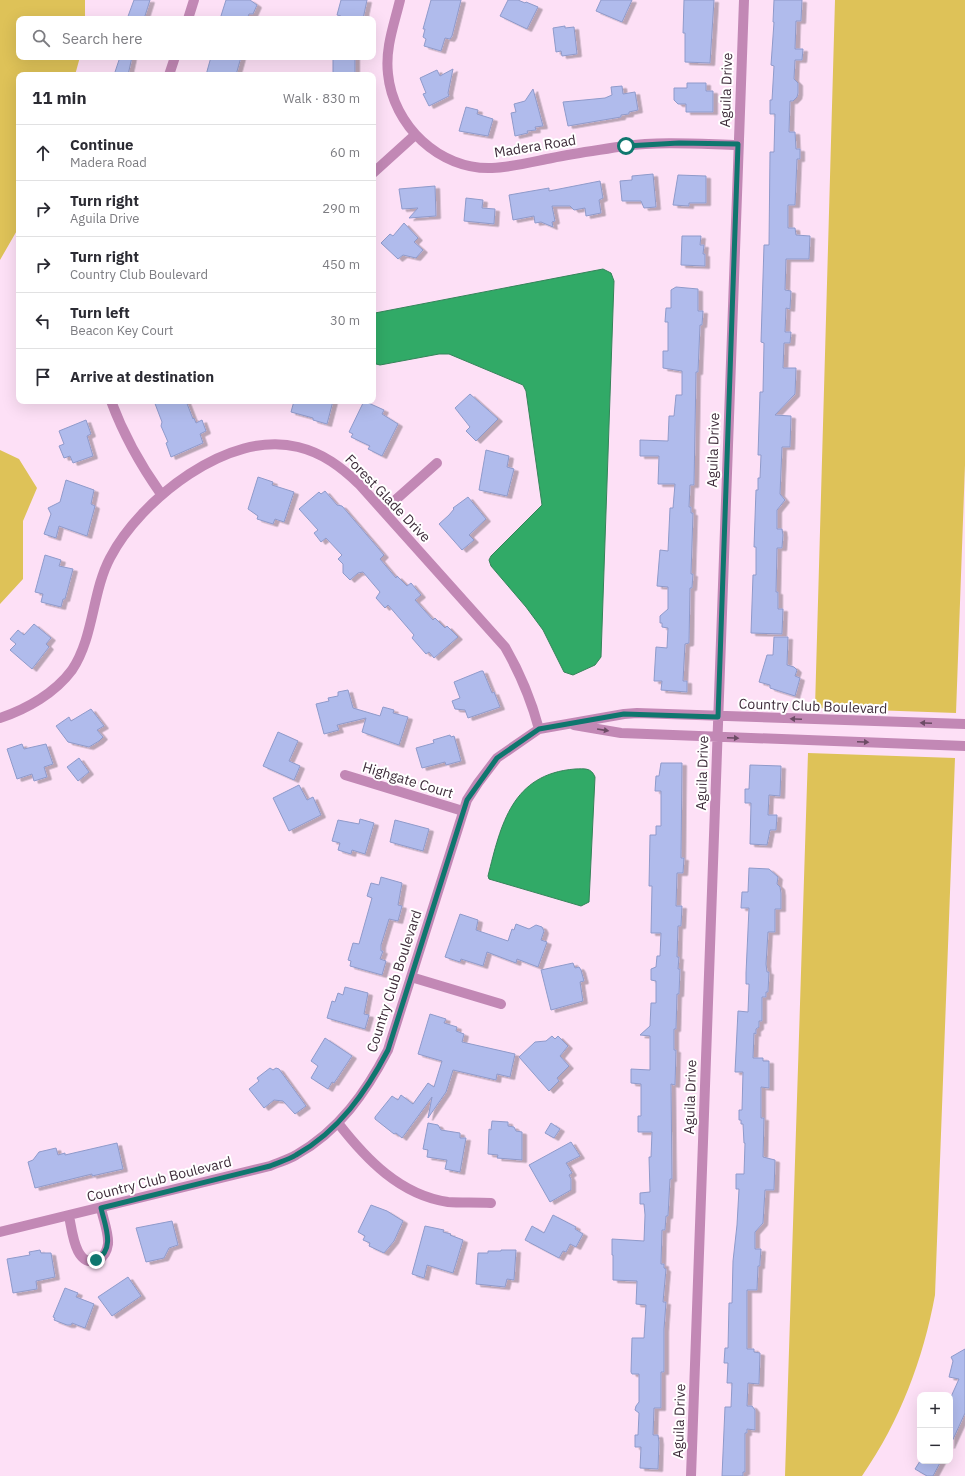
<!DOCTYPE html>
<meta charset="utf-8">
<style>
body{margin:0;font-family:"IBM Plex Sans",sans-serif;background:#f2f2f3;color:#2b2b33}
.controls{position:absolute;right:12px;bottom:12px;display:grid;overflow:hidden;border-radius:8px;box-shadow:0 4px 16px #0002}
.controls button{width:36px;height:36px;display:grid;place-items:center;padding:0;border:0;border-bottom:1px solid #e1e1e2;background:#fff;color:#2b2b33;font:20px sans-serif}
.stop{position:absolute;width:12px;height:12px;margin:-9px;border:3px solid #0f766e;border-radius:50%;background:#fff}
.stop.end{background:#0f766e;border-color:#fff;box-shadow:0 1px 4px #0008}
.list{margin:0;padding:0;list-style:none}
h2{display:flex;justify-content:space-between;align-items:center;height:52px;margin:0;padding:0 16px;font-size:17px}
h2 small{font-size:13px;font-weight:400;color:#7c7c81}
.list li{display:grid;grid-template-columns:26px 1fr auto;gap:12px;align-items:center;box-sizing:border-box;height:56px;padding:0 16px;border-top:1px solid #e1e1e2}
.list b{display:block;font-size:15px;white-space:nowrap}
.list p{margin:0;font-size:13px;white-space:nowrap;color:#7c7c81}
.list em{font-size:13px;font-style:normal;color:#7c7c81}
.icon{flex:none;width:22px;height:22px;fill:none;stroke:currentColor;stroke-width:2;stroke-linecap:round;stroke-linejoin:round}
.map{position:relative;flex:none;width:965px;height:1476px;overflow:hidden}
.search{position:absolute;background:#fff;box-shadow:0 4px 16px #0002;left:16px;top:16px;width:360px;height:44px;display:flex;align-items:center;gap:10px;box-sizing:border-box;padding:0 14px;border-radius:8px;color:#7c7c81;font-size:15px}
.panel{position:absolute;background:#fff;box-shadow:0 4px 16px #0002;left:16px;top:72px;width:360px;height:332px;border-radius:8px}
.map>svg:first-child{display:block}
.green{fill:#dec258}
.water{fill:#31aa67;stroke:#35845a}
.building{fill:#b0bbec;stroke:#8f9aca;filter:url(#shadow)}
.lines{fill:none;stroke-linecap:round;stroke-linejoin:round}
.minor{stroke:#c288b5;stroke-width:10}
.oneway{fill:#6c4c65}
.route{stroke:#0f766e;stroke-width:5}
.labels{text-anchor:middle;stroke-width:4;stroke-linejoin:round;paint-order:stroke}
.street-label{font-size:14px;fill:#3e2c3a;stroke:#fff}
</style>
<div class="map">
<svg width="965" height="1476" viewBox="0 0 965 1476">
<defs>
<filter id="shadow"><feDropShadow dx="4.5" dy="2.5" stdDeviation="0" flood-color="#0004"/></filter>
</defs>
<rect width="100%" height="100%" fill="#fde0f6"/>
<path class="green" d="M0,0h85v19h-66v38h61l-5,18h-56v152l-19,33z
M835,0h130v465l-9,248 -141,-5z
M0,450l19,9 18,29 -14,33v58l-23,25z
M808,753l147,5 -20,537c-12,65 -35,126 -73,181h-77z"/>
<path class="water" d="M603,269l8,4 3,8 -13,376 -6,8 -22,10 -9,-3 -21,-42 -17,-23 -35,-41 -2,-6 2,-4 51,-51 -16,-114 -3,-6 -74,-31h-10l-59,11 -4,-1 -3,-11v-39l2,-1z
M575,769c9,0 16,-2 20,8l-6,125 -8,4 -92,-27 -1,-3c13,-52 24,-102 87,-107z"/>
<path class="building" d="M134,0h16l-6,19h-17z
M226,0h24l7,5 -4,9h-4l-2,5h-27z
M341,0h26l-4,19h-22v-3l-4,-1z
M431,0h30l-9,36 -2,3 -5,-1 -4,13 -17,-5 2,-7 -3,-2 2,-8h-2z
M508,0h10l7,3 1,-1 12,5 -11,22 -27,-13z
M601,0h31l-10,22 -26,-11z
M684,0h30l-4,63 -25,-1v-29h-2z
M774,0h28l-1,21h-5l-1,28h8l-1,11h-7l-1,19 4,4v10l-1,4 -4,4h-3l-1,31h6l1,17h4v10h-3l-2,46h-7v23h7l1,7 14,1 -1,23h-23l-1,31 6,1 -1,18 -4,-1 -1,24h6l-1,11h-6l-1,25h13l-1,26 -20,21 16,1 -1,31h-8l-2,47 5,6 -8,10v19h5l1,6 -1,13h-5l-1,44h2v17h5l-1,25 -31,-1 2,-58h3v-28h-2l2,-57h2v-12h2l1,-23h-3l2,-63h3l1,-49 -3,-1 3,-97h5l1,-93h4l1,-38h-5v-14h2l2,-34 -3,-1 3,-43h-1z
M565,26v2l9,-1 3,27 -15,2 -1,-5 -5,1 -3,-24z
M120,57h12l-4,18h-14z
M211,57h30l-5,18h-30z
M333,57h22v18h-22z
M453,69l-5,24 1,3 -20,10 -6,-12 3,-1 -6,-15 17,-8 3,6z
M687,83h19v8h7v21h-27v-8h-8l-4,-4v-12h13z
M622,86l1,8 12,-2 3,18 -9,2v2l-8,1v2l-53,9 -5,-24 42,-4 7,-3 -1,-8z
M533,89l10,37 -8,1 1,3 -9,1 1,2 -13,3 -4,-23 5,-1 -2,-8 11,-3z
M466,107l12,3 -1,4 16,5 -5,17 -29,-5z
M653,174l3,33 -12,1 -3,-7h-19l-2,-20 12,-1v-4z
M678,175l28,1v27h-17v3l-16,-1z
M600,181l3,17 -4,2 2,13 -15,3 -1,-8 -11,2 -4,-4h-18l3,15 -3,1 1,5 -12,-5 -6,1 -1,-7 -21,4 -4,-25 40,-7v3z
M435,186l1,30 -27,2 9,-10 -16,1 -3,-20z
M466,198l17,2 -1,8 13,1 -1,15 -30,-3z
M404,223l14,15 -4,4 9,8 -7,8 -13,-3 -5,4 -17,-16 9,-9 3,2z
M682,236h19l-1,9h4l-1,9h2v12l-24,-1z
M676,287l22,2v22h5l-1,14h-2l-2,47h-2l-2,113h-4l-1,22h2v6h2l-2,61h2l-1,14h-2l-1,55 -4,1 -2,37h4v11l-26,-2 1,-9h-8l2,-34 11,1 1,-20 -6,-1v-4h-2v-7l8,-7v-22l-11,-1 3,-36 8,1 2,-43h3l2,-24h-17l1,-28h-19v-16l28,1 1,-25h5l2,-21h6v-24l-19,-3v-17h5v-29h-3l1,-14h5v-18z
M470,394l28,25 -22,22 -10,-10 4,-4 -15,-19z
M154,401h32l7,18 1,-1 2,5 6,-3 4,11 -6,3 3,9 -32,14 -5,-14 2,-1 -7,-16 1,-4z
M294,401h39l-6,23 -14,-4v-2l-22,-6z
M364,401l20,9 -2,4 16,10 -16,32 -14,-7 2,-3 -19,-9 2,-3 -4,-2z
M86,420l5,14 -4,2 6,20 -20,7 -3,-7 -6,2 -5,-12 5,-2 -5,-13z
M486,450l23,6 -2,11 7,2 -7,27 -28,-6z
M258,477l15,5 -1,3 22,7 -10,30 -9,-3 -2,5 -16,-5 1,-3 -10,-7z
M66,480l28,10 -3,14 4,2 -8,30 -28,-10 -3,12 -12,-4 7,-20 -3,-6 12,-6z
M325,491l12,14 5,1 42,49 -4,4 16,19 1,-2 10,10 4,-3 10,12 -6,5 18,20 2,-2 10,10 2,-2 11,11 -24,21 -5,-6 -3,2 -14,-16 2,-3 -26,-30 -3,3 -9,-10 4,-6 -17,-20 -5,1 -8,7 -7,-7v-9l-5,-5 4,-4 -16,-17 -5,4 -7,-9 4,-3 -19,-21 20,-17 2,2z
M468,497l18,22 -17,16 5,5 -12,10 -23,-26 10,-9 5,-6 -1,-1z
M45,555l16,5 -2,6 14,3 -8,30h-2l-2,8 -20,-5 2,-8 -8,-2z
M34,624l17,14 -5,6 3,3 -17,22 -22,-19 6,-6 -6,-5 8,-9 6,5z
M774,637h14l-1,28 7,2 3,3 -2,6 5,2 -5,18 -25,-8v-3l-11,-3 8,-27h6z
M481,671h2l9,22 2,-1 6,15 -32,11 -3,-8 -10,-1 -3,-8 8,-3 -6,-16z
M348,690l5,18 27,8 3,-9 11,3 -1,3 15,4 -9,28 -37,-13 4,-14 -29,7 2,5 -15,4 -8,-30 13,-3 -1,-3 10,-2v-4z
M91,709l13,17 -7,4 6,7 -4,4 -10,6 -21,-5 -12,-16 13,-9 2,4z
M278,732l20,9 -9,20 11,5 -6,14 -31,-14z
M450,735l1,2 3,-1 7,25 -15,4 -1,-3 -23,6 -6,-20 18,-5 -1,-3z
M22,744l2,5 22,-5 7,20 -9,3 3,10 -13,4 -2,-7 -15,5 -10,-30z
M79,758l10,14 -11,9 -11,-14z
M661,763h21l-1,95h3l-1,15h-6l-1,33h6l-1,20h-3l-1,31h2l-1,12h2l-1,25h-2l-1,35h-2v21h2l-1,35 -4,-1 1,95h-2l-2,37h-2l-1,14h-3l-1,34h3v4l2,1 -3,33h3l-2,27v43h-3v36h-7l-1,27h5l1,7 -1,27 -18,-1 1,-21h-6v-12h3l1,-22 -4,-3 1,-4 3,-4v-28h-7l-1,-2 1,-34h12l2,-33 -10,-1 1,-23 -24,-1v-25h-1v-16l32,2 1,-26 -1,-11h-4v-11l10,-1 -1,-35h2l1,-25h-14v-16h3v-32l-10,-1v-14l19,1v-34l-10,-1 10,-9 1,-23h5v-22l-5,-1v-11l5,-2 1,-11h3l1,-23h-10l1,-47h-3l1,-51h6v-9h5v-35h-6l1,-15h3z
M750,765l31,1 -1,30 -11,-1 -1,20h9l-1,15h-6l-3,15 -17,-1 1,-41h-6v-14h4z
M299,785l8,15 6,-3 8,18 -32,16 -16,-33z
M360,819l14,4 -9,31 -13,-4 -1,4 -13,-4 2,-7 -8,-2 6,-21 21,4z
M395,820l34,9 -6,22 -33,-9z
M749,868l20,1 9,8 -1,7 3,3 1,6v16h-6v23h-7l-2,32 1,8h2l-1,20h-2v5h-4v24h-3v6l-3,2v5l-2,-1 -1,25h10v3h6v27l-8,-1v31h3l-1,39 12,3 -1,30h-9l-2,33 -8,9v17h6l-1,13v4h-2l-1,24h-10v59h7v3l6,1 -1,31 -11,-1 -1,23h5l3,4v20l-8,-1v4h-2v39h-2v4h-21l3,-69h6l1,-24h-5l1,-20h-4l1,-15h3l1,-45h3l1,-42 4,-36 2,-36h-3v-15h8l1,-31h-1l-1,-19h-2v-4h-2v-10h3l1,-38h-8l3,-61 10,1 1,-26v-2h-3v-11l3,-65h-8l1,-16h6z
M381,877l21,6 -4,22 4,1 -4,15 -9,-2 -8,26v6h2l-3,8 6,2 -4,14 -32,-9 1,-5 -3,-1 5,-17 6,1 13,-46 -5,-2 4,-13 8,2z
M460,914l18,6 -2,10 32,11 4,-12 2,1 2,-6 13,5 7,-4 6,2 2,4 -3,9 6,2 -9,25 -21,-8 -1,4 -29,-11 -4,14 -22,-7 -1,3 -15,-5z
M573,963l2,5 4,-1 2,3 3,11 -4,1 3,19 -32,9 -10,-40z
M345,987l23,6 -4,21 5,1 -4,14 -38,-11 5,-17 3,1 3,-9 5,2z
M430,1014l16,5 -2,4 13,4 -1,4 8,3 -2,8 53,12 -5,23 -13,-3 -1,6 -43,-10 -7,22 -18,26 4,-21 -30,41 -6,-5 -2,1 -19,-15v-2l17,-21 6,4 3,-5 12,9 15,-21 6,4 8,-26 -24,-7z
M552,1036l3,3 3,-3 10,10 -8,10 9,10 -12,12 2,3 -10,10 -30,-34 16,-15 11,-1z
M325,1038l27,18 -18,27 -2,-1 -4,7 -17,-11 7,-12 -7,-5z
M270,1068l3,2 3,-2 3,1 27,37 -11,8 -12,-13 -9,-1 -10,8 -15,-19 10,-8 -2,-3z
M492,1121l16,1v4l6,1 2,4 6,1v28l-25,-2 1,-3 -10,-1 1,-25 2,1z
M428,1123l10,2 3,5 19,3v5h6l-6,34 -15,-3 2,-9 -20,-3 1,-7 -5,-1z
M551,1123l9,6 -6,9 -9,-5z
M571,1142l9,14 -14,7 6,10 -3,2 2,4v11l-21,12 -21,-37z
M117,1143l6,26 -31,7v-2l-57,14 -7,-26 5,-2 6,-8 17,-4 2,7 7,-2v2z
M371,1205l16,6 16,10 -9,20 -10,12 -15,-7 1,-3 -7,-3 2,-4 -7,-4z
M553,1215l23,12 -1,2 8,5 -7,13 -6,-3 -4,8 -3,-1 -4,7 -34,-18 7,-14 12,7z
M172,1221l6,24 -9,3 -5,10 -18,4 -10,-34z
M425,1226l19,4 -1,2 8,2 -1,1 13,5 -10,33 -26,-8 -3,13 -12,-4z
M40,1250l1,3h10l4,24 -19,4 1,8 -24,4 -6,-34 23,-4 -1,-3z
M501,1250h15l-2,30 -7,-1 -2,8 -29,-3 2,-31h10v-2h13z
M128,1277l13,19 -29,20 -14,-19z
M65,1288l13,5 -2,4 18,7 -9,24 -13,-5 -1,2h-4l-13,-5 1,-2 -2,-1z
M965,1349v64l-15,33v-47l9,-20 -10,-2 4,-16 -2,-4z
M920,1461h21l-8,15h-6l-12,-7z"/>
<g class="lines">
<path class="minor" d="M400,0c-6,25 -15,48 -12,74 5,51 51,96 104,94 21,-1 40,-6 60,-10 24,-5 48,-8 72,-12 37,-5 76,-2 114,-1
M188,19l6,-19
M169,75l6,-18
M373,173l42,-38
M111,401c13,35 28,62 50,93
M383,511l54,-48
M0,718c27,-9 55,-25 72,-48 22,-33 20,-78 38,-112 30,-58 119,-129 188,-111 25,6 43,20 61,37l146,163c15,26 26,52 34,82
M574,725l47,8 344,13
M345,775l118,36
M411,977l90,27
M338,1123c28,36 62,72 110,79 13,1 28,0 43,1
M69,1216c3,13 6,55 30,43 6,-3 8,-8 9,-15 1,-11 -5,-25 -7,-36
M0,1232l270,-66c9,-4 18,-6 26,-11 43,-24 70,-63 92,-105l79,-250 11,-17 19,-25 42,-29 85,-15 13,-1 328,11
M691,1476l53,-1476"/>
</g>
<defs><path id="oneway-solid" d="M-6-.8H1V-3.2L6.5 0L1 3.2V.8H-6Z"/></defs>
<g class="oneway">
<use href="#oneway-solid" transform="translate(796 719) rotate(-178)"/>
<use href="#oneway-solid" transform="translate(926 723) rotate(-178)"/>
<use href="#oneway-solid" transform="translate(603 730) rotate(9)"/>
<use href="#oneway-solid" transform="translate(733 738) rotate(2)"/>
<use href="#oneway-solid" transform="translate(863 742) rotate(2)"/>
</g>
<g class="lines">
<path class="route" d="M96,1260c20,-11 9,-34 5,-52l169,-42c9,-4 18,-6 26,-11 43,-24 70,-63 92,-105l79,-250 30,-42 42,-29 85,-15 94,3 20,-573 -59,-1 -53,3"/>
</g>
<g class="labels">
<g class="street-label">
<text transform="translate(726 90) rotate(-88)" y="5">Aguila Drive</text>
<text transform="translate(535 146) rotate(-9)" y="5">Madera Road</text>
<text transform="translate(713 450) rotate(-88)" y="5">Aguila Drive</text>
<text transform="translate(388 498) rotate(46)" y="5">Forest Glade Drive</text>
<text transform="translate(813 706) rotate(2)" y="5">Country Club Boulevard</text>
<text transform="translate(702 773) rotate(-88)" y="5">Aguila Drive</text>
<text transform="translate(408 780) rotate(17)" y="5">Highgate Court</text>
<text transform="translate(394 981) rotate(-72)" y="5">Country Club Boulevard</text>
<text transform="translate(690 1097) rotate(-88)" y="5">Aguila Drive</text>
<text transform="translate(159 1179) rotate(-14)" y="5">Country Club Boulevard</text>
<text transform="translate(679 1421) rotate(-88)" y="5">Aguila Drive</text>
</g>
</g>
</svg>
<div class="controls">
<button>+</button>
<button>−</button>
</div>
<div class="stop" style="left:626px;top:146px"></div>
<div class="stop end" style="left:96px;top:1260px"></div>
<div class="search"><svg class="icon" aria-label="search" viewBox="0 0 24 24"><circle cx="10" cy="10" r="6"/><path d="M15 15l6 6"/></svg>Search here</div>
<section class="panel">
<h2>11 min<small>Walk · 830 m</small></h2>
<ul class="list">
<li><svg class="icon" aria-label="ahead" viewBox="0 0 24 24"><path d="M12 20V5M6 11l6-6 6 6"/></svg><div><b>Continue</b><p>Madera Road</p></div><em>60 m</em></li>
<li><svg class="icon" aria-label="right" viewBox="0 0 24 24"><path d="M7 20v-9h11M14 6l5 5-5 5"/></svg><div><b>Turn right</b><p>Aguila Drive</p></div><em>290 m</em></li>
<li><svg class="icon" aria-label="right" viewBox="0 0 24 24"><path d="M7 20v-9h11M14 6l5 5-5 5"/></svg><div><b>Turn right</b><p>Country Club Boulevard</p></div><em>450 m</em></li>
<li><svg class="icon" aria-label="left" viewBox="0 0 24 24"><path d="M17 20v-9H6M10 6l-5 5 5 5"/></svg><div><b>Turn left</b><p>Beacon Key Court</p></div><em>30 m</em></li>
<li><svg class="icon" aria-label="arrive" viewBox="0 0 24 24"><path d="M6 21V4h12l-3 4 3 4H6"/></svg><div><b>Arrive at destination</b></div></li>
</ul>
</section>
</div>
